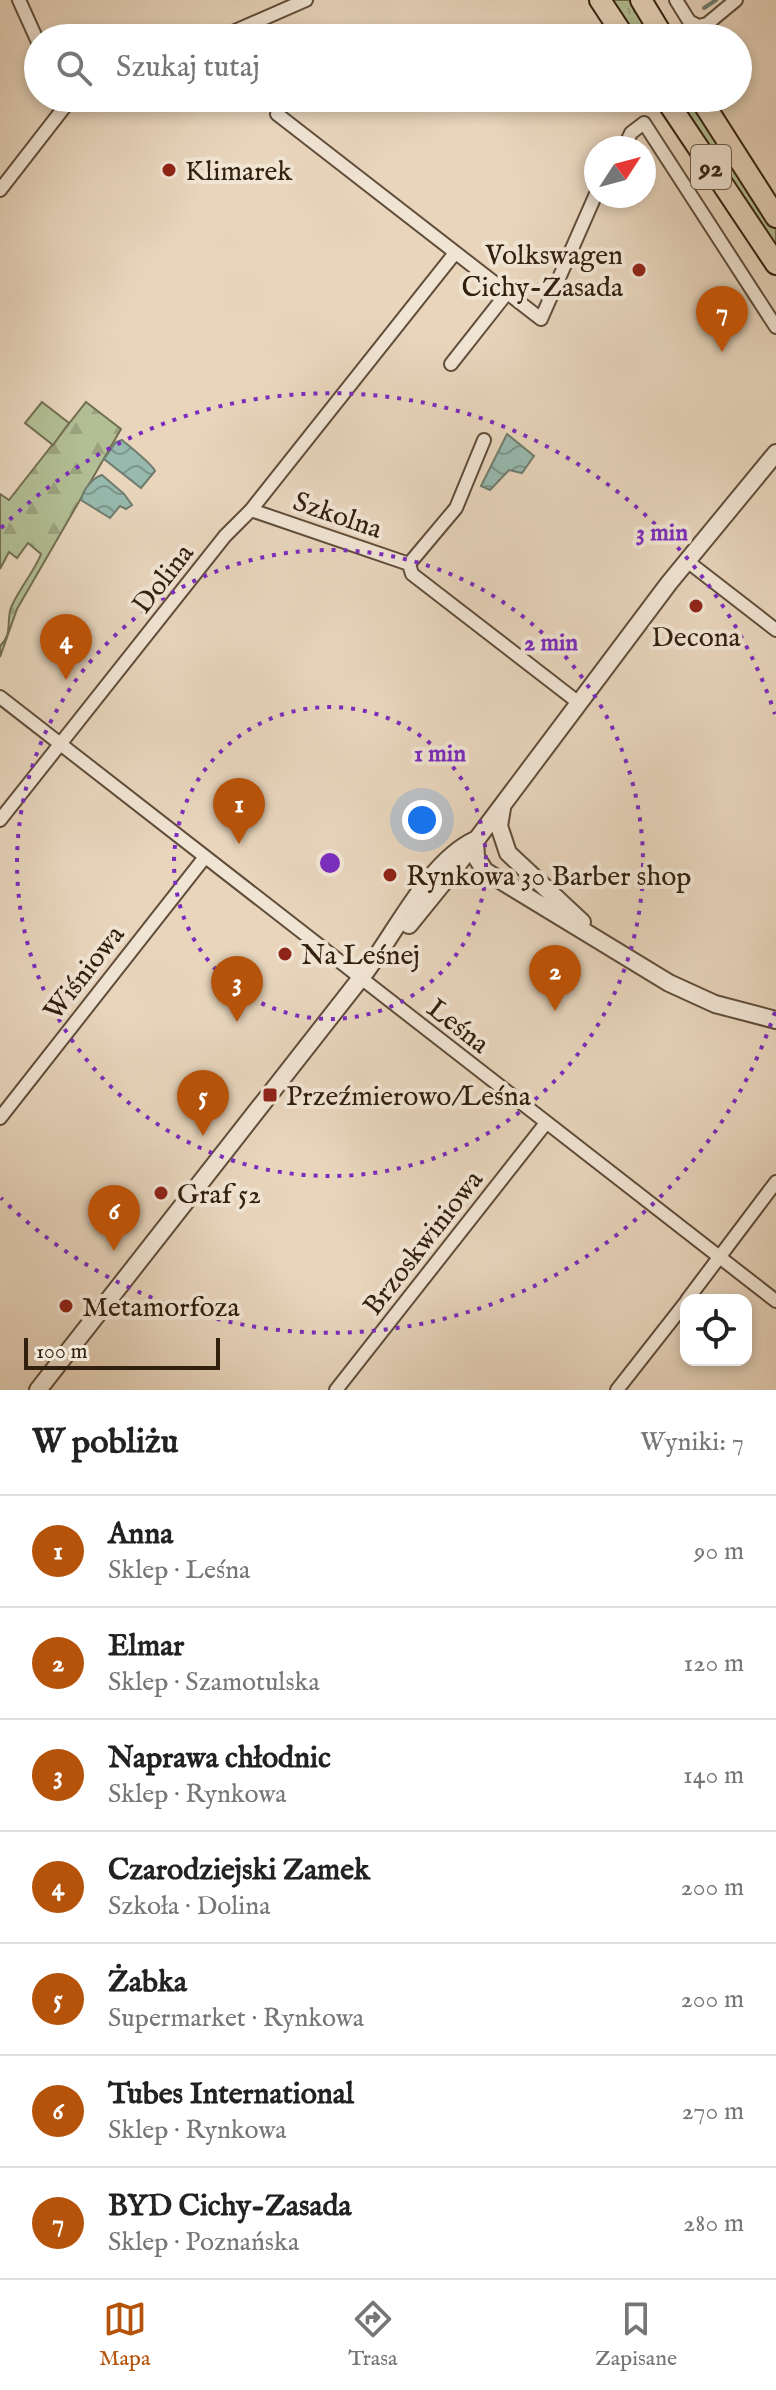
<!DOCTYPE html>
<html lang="pl">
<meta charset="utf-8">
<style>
body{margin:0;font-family:"IM FELL English",serif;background:#f6f6f6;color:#222}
.controls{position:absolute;right:24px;bottom:24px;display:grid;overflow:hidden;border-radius:16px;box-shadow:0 4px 12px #0003}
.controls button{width:72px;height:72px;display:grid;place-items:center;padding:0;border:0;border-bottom:2px solid #e0e0e0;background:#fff;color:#222;font:40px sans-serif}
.compass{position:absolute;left:584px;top:136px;width:72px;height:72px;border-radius:50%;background:#fff;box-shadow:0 4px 12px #0003;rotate:54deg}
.scale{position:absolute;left:24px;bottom:20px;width:196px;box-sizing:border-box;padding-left:8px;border:4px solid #32200e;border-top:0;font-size:22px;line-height:28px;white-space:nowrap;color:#32200e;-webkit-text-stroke:6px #f0e4d3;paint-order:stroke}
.you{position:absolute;left:422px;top:820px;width:28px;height:28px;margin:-20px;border:6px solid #fff;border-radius:50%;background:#1a73e8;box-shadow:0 0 0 12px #1a73e833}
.badge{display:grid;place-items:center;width:52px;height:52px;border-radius:50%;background:#b45309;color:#fff;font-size:26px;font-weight:700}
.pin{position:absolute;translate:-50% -66px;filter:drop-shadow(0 2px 4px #0008)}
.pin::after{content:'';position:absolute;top:42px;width:28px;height:24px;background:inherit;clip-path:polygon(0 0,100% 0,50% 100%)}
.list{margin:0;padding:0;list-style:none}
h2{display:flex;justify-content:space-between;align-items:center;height:104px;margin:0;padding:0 32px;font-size:34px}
h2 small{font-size:26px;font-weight:400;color:#767676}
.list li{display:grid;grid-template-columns:52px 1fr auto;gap:24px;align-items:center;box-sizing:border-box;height:112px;padding:0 32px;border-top:2px solid #e0e0e0}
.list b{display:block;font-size:30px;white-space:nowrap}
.list p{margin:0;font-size:26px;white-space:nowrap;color:#767676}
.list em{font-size:26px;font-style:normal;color:#767676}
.icon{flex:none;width:44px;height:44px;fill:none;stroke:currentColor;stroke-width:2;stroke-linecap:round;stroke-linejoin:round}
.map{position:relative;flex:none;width:776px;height:1390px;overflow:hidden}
.search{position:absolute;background:#fff;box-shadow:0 4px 12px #0003;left:24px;right:24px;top:24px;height:88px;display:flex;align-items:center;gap:20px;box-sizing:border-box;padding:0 28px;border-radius:44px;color:#767676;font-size:30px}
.sheet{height:888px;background:#fff}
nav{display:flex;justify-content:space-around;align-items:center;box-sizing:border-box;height:112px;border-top:2px solid #e0e0e0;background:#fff;font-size:22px;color:#767676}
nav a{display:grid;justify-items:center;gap:4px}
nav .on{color:#b45309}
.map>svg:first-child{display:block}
.grass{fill:url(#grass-tufts);stroke:#726f51;stroke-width:2}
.forest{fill:url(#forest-firs);stroke:#726f51;stroke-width:2}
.park{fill:#b2be94;stroke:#726f51;stroke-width:2}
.water{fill:url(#water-waves);stroke:#6f7c6e;stroke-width:2}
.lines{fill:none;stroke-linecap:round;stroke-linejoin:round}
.stream{stroke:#6f7c6e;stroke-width:4}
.minor-casing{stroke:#604d3a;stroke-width:16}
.tertiary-casing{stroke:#604d3a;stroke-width:20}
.primary-casing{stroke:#32200e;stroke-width:24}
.minor{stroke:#f0e4d3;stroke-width:12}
.tertiary{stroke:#f0e4d3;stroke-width:16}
.primary{stroke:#e8d5bc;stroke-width:20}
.ring{fill:none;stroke:#7b2cbf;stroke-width:4;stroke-dasharray:4 8}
.poi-dot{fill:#8f2418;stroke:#f0e4d3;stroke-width:3}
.labels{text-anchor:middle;stroke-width:8;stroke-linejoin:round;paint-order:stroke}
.shield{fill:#f0e4d3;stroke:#6b5b49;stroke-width:2}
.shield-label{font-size:26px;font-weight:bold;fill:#32200e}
.poi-label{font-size:28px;fill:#32200e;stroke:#f0e4d3;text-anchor:start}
.street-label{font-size:28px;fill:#32200e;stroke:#f0e4d3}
.centre{fill:#7b2cbf;stroke:#f0e4d3;stroke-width:4}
.ring-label{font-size:24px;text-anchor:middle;font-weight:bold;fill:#7b2cbf;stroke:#f0e4d3;stroke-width:8;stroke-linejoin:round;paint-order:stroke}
</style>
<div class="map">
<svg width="776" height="1390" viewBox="0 0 776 1390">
<defs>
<pattern id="grass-tufts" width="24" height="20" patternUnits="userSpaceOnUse" patternTransform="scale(2)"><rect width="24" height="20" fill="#b2be94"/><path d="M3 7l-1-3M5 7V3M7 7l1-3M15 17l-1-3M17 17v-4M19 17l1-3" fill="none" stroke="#9aa37e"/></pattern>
<pattern id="forest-firs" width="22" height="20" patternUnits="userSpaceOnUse" patternTransform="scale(2)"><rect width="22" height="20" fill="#b2be94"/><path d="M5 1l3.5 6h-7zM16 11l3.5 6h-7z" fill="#9aa37e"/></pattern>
<pattern id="water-waves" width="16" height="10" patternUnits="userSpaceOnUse" patternTransform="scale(2)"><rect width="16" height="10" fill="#97b9ae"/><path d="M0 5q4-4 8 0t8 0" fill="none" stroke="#7c968c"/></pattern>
</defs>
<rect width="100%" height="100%" fill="#e8d5bc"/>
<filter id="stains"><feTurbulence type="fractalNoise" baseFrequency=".0025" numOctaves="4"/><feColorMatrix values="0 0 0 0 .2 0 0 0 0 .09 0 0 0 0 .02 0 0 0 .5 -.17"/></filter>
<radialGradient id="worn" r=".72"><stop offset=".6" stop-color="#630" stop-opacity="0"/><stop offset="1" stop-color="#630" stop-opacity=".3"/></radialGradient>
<path class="grass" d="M608,0h26l21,38h-22z
M673,98h19l84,131v22z"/>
<path class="forest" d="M86,402l35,27 -104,180 -17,48v-11c12,-12 7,-21 10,-35 3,-14 25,-40 31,-57l-13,-11 -11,15 -8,-6 -9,17v-75l9,6z"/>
<path class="park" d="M42,402l27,21 -16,22 -28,-22z"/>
<path class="water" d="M507,434l27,22 -12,17 -13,-3 -19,20 -9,-4z
M122,440c8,7 30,24 33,31l-14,17 -37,-29 12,-17z
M102,475l22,19 8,11 -6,4 -6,-3 -10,12 -29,-18c2,-10 11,-22 21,-25z"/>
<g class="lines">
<path class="stream" d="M704,8l12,-8"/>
<g class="minor-casing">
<path id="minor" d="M19,0l19,42
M676,0l13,21 9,5 9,-2 29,-24
M219,38l87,-38
M277,114l264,205 55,-125
M624,148l7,-15 13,-10 132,204
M0,190l66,-85 17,-7
M451,364l56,-71
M251,510l158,54
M687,561l89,69
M409,564l3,10 167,129
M409,564l47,-56 28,-68
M0,697l776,604
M0,820l225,-284 26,-26 204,-257
M0,1118l205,-261
M687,1300l89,-118
M336,1390l210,-267
M617,1390l69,-88"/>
</g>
<g class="tertiary-casing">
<path id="tertiary" d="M502,808l-3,18 9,27 74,69
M475,840l1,17 9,14 184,112 46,21 61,16
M409,925l47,-58 213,-284 107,-130
M38,1390c108,-139 218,-277 326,-416 31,-40 65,-113 111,-134"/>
</g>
<g class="primary-casing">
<path id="primary" d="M600,0l25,38
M641,0l23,38
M665,98l111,166
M700,98l76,119"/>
</g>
<use href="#minor" class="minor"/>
<use href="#tertiary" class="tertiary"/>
<use href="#primary" class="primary"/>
</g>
<g class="ring">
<circle cx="330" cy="863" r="156"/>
<circle cx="330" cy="863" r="313"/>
<path d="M775 1012A469 469 0 0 1 1 1198M1 528A469 469 0 0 1 775 714"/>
</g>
<g class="poi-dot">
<circle cx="169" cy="170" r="8"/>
<circle cx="639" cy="270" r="8"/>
<circle cx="696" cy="606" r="8"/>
<circle cx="390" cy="875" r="8"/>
<circle cx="285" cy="954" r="8"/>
<rect x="262" y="1087" width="16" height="16" rx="4"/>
<circle cx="161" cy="1193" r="8"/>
<circle cx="66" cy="1306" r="8"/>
</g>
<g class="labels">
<rect class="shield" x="691" y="145" width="40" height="44" rx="6"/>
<g class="shield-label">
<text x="711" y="176">92</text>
</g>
<g class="poi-label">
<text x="185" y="180">Klimarek</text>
<text x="623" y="264" text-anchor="end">Volkswagen<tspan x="623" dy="32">Cichy-Zasada</tspan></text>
<text x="696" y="646" text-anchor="middle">Decona</text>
<text x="406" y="885">Rynkowa 30 Barber shop</text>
<text x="301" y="964">Na Leśnej</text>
<text x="286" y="1105">Przeźmierowo/Leśna</text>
<text x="177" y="1203">Graf 52</text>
<text x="82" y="1316">Metamorfoza</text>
</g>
<g class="street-label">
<text transform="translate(338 514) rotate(19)" y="10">Szkolna</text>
<text transform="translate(162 578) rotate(-52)" y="10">Dolina</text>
<text transform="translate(83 972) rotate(-52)" y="10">Wiśniowa</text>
<text transform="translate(459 1025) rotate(38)" y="10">Leśna</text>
<text transform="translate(422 1242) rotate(-52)" y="10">Brzoskwiniowa</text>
</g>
</g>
<circle cx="330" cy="863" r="12" class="centre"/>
<g class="ring-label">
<text x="662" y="540">3 min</text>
<text x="551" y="650">2 min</text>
<text x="440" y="761">1 min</text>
</g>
<rect width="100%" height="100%" filter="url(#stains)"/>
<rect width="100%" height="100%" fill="url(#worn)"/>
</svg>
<div class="controls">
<button><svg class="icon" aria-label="locate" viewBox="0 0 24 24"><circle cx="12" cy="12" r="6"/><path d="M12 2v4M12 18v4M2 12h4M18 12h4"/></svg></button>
</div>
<svg class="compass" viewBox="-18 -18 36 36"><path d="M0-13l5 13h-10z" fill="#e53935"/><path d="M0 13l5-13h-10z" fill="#767676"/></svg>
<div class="scale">100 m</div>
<div class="you"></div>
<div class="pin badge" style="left:239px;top:844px">1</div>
<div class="pin badge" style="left:555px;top:1011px">2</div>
<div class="pin badge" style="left:237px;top:1022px">3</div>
<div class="pin badge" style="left:66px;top:680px">4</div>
<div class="pin badge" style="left:203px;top:1136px">5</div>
<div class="pin badge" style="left:114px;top:1251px">6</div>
<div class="pin badge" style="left:722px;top:352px">7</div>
<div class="search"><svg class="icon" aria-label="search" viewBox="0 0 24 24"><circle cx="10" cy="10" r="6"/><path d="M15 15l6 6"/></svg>Szukaj tutaj</div>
</div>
<section class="sheet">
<h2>W pobliżu<small>Wyniki: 7</small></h2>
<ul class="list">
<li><span class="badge">1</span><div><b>Anna</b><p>Sklep · Leśna</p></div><em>90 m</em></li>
<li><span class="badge">2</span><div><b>Elmar</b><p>Sklep · Szamotulska</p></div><em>120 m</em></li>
<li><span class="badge">3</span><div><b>Naprawa chłodnic</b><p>Sklep · Rynkowa</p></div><em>140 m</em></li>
<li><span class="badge">4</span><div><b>Czarodziejski Zamek</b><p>Szkoła · Dolina</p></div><em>200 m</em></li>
<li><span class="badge">5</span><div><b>Żabka</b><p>Supermarket · Rynkowa</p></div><em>200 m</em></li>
<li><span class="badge">6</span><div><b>Tubes International</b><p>Sklep · Rynkowa</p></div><em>270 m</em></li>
<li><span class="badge">7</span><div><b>BYD Cichy-Zasada</b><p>Sklep · Poznańska</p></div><em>280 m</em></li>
</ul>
</section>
<nav>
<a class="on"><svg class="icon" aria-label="map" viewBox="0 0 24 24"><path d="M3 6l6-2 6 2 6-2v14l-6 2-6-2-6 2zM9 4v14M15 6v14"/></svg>Mapa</a>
<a><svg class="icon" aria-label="directions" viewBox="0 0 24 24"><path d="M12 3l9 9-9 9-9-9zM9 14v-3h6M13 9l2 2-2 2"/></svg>Trasa</a>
<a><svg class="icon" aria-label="saved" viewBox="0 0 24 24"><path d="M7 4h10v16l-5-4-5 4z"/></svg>Zapisane</a>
</nav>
